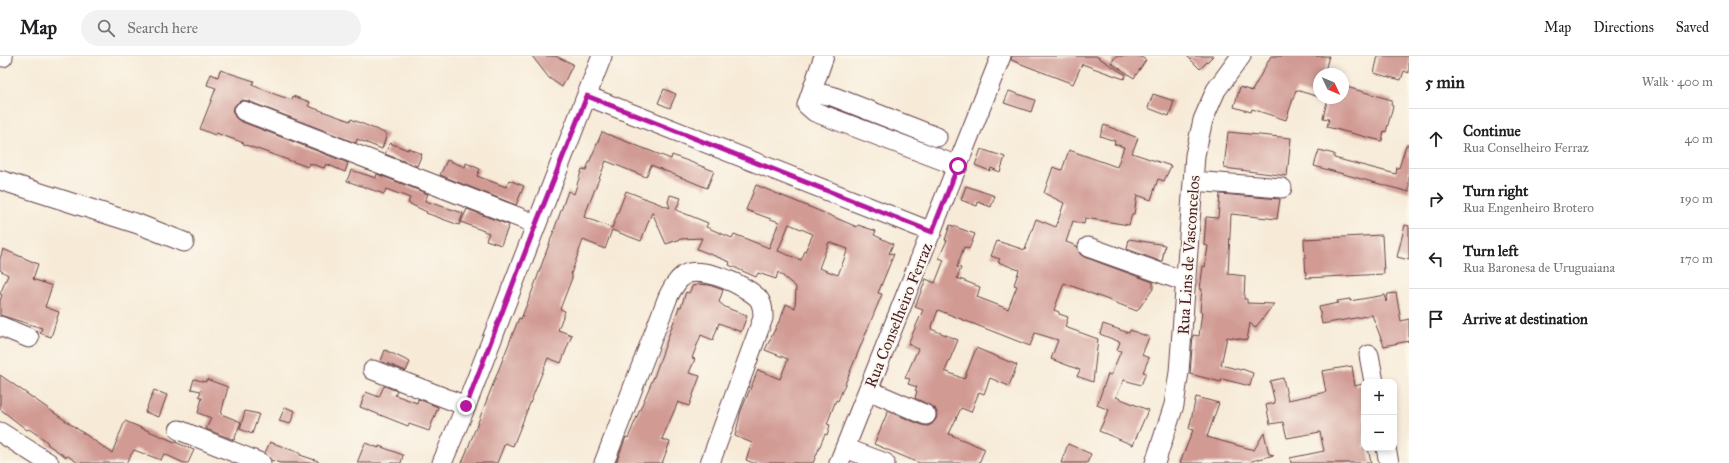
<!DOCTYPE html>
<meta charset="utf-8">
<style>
body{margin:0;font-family:"IM FELL Great Primer",serif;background:#f2f2f2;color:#202124}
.controls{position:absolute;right:12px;bottom:12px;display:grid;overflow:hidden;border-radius:8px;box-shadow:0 2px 6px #0003}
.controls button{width:36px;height:36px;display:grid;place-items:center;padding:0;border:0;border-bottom:1px solid #e0e0e0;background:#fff;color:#202124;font:20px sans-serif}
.compass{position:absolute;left:1313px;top:12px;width:36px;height:36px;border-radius:50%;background:#fff;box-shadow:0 2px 6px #0003;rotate:134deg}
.stop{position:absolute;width:12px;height:12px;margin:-9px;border:3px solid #b5179e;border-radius:50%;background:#fff}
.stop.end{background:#b5179e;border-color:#fff;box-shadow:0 1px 4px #0008}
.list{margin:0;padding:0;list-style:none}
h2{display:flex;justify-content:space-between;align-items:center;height:52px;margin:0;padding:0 16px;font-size:17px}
h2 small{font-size:13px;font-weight:400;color:#757577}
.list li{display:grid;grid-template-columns:26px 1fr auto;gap:12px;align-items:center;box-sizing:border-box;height:60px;padding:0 16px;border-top:1px solid #e0e0e0}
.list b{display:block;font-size:15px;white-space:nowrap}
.list p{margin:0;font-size:13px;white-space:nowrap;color:#757577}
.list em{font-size:13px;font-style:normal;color:#757577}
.icon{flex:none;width:22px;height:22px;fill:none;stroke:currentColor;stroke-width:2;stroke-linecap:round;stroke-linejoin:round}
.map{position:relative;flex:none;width:1409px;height:407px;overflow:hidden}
header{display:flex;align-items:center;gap:24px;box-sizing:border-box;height:56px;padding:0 20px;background:#fff;border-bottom:1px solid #e0e0e0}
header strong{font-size:19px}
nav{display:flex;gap:22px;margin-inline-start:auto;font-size:14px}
.search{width:280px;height:36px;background:#f2f2f2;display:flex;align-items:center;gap:10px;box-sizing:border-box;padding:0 14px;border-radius:22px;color:#757577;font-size:15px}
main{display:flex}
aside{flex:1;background:#fff}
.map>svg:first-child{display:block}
.building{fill:#d19b94;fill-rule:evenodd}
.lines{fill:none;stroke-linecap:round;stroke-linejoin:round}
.minor-casing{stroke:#643e45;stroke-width:21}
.minor{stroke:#fff;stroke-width:19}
.route{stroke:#b5179e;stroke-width:5}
.labels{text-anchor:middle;stroke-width:3.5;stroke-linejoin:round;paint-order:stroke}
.street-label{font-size:16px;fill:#4a1f2b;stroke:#fbf7ec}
</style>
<header>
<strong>Map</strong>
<div class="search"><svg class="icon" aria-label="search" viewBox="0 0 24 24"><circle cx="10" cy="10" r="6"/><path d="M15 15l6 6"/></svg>Search here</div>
<nav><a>Map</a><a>Directions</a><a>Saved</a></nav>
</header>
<main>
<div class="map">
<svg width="1409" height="407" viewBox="0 0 1409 407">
<rect width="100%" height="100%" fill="#fbf7ec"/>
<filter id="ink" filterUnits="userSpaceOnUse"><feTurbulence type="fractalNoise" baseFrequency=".025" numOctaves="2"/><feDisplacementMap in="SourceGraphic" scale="8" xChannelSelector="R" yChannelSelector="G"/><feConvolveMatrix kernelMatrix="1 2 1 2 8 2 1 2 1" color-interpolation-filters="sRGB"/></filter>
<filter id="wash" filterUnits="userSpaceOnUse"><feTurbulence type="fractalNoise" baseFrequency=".012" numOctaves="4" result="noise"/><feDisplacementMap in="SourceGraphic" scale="16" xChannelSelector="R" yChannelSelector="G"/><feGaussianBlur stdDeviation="0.9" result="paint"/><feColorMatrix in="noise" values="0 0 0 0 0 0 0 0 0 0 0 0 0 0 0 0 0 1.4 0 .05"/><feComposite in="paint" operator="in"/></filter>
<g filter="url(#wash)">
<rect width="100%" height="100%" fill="#f7ebd8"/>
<g id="blocks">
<path class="building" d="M532,0h23l18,8 -11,23 -13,-9z
M1012,0h84l30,19 -2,4 -42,-15 -9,20 -62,-24z
M1116,0h23l7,4 -12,18 -23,-15z
M1187,0h26l-13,13z
M1271,0h58l-5,18h-5v23l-23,-7 -10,30 -34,-11 -1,3 -17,-5 6,-20 12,4z
M1378,0h31v17l-5,-2 -3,9 -27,-7z
M220,14l34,11 -2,4 25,10 15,5 1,-4 17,6 -2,4 42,15 1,-2 36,15 -5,15 -25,-10 -1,4 -108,-42 -6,-1 -5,3 -3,4 -1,6 3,5 4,3 108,42 -3,9 -19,-8 -2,4 -15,-5 -1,4 -65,-23 1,-1 -28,-10 -1,2 -15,-6 16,-41 -9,-3 4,-11 7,3z
M1343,30l49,14 -1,5 2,1 -7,26 -2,-1 -2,10 -55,-14 2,-8 -6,-1 5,-20h15z
M664,33l12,5 -6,14 -12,-5z
M1009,35l26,9 -4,12 -27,-9z
M1153,38l21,7 -5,15 -21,-8z
M1104,69l34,13 -6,15 39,13 -7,15 -6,-2 -7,21 -14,-5 -3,19h-2l-3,11 -44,-7 -1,6 -11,-3 -7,21 11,4 3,8 4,3 69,25v7l-16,22 -73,-28 -10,27 5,2v2l9,3 -3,10 33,12 -5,43 -16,-6 3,-6 -29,-11 7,-19 -23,-7 -5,13 -92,-36 -7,19 27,11 -13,31 19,8 12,-31 41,17 -8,21 -19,-8 -6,16 -5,-2 -8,20 -10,-4 -12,26 36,15 -6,14h-60l-45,-19 14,-33 34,14 6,1 4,-2 4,-5 1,-6 -2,-5 -20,-10 2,-7 -2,-1 2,-3 -9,-3 2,-5 -5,-1 13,-29 -10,-5 15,-34 -8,-3 11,-28 9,4 9,-23 -5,-2 8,-18h-2l5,-15 25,9 -6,15 -5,-2 -7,20 4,1 -4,10 23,9 -3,10 31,12 9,-23 -3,-1 5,-15 -21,-8 2,-3 -9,-3 6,-15 28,9 11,-31 20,8 8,-24 -20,-10 9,-26 9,3 7,-20 48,17 7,-20 -10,-3 1,-3 -15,-5z
M602,76l69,27 1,-4 42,16 -7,17 -56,-23 -5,12 -40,-16 -22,56 28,11 14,-37 44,17 -2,-6 2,-7 11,3 -5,12 32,13 -2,4 26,11 2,-4 35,14 10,-26 -33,-12 10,-25 73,30 28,12 1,-2 18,6 -2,4 19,9 -4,9 5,1 -16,39 4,1 -44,107 -2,-1 -9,24 3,1 -3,10 -2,-1 -3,7 -9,22h-60l-7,-3 6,-17 -17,-7 6,-25 17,-41 22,9 8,-20 -23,-9 14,-29h1l6,-17 9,4 1,-21 -18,-15 -2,7 -18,-6 -2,4 -27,-12 1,-3 -33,-13 5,-11 -21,1 -15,5 -14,-32 -11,29 -29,-11 -7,19 -22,-9 -12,34 1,1v3l-12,31 5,2 -7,19 14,5 -11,28 -13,-5 -35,88 -8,-3 -8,20h-35l57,-145 2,1 12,-30 35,-98 6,3 8,-25 4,1zM789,168l24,10 -12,26 -23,-9zM829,186l19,7 -10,26 -19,-7z
M1228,76l63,6 -4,38 -63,-8z
M390,87l18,7v-2l14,6 -5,12 -32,-12z
M1406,89h3v47l-95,-26 5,-16 15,4v4l62,16 1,-7 2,1z
M981,93l24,8 -5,15 -9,-4 -1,3 -15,-6z
M447,104l18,7 1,-4 14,6 -3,7 29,11 3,-7 15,6 -8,19 -76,-30z
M351,114l25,8 1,-4 51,20 -3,7 38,12 -4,12 -33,-12 1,-1 -19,-9 2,-5 -24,-9 -2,5 -37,-13z
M966,130l29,10 -4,11 -13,-5 -1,4 -16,-6z
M1220,138l60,5 -3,20 -46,-5 -3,60 17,2 -1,23h3v4l27,1 -19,24 -5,-5 -3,17 -20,-3 -6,28 20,5 1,-1 11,4 -3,13 -28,-7 -1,3 -31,-8 3,-39 6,1 3,-24h-2l2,-23h-2l3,-23 2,1 3,-21 -4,-1 2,-28 12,1z
M467,153l42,16 -8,20 -15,-5 3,-7 -28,-11z
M1405,169l4,1v34l-12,-3z
M1382,179l2,39 -78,4 -2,-39z
M1129,183l36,6 -3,17 -35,-13z
M3,193l35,15 -5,15 19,7 -7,21 14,5 -8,25 -11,-4 2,-5 -42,-13v-14l2,-6 -2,-1 8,-19 -8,-5v-11z
M697,228l12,1 14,5 -4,12 6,5 22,9 -6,16 -22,-9 -6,17 -12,-5 -9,23 3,1 -6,14 11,3 -11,30 -11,-4 -16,37 8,3 -8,21h-46l10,-26 2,1 27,-64 24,-67h2l5,-15 3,1 4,-8 3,1z
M1396,237l5,28 8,-2v22l-25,5 -12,-31 -50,9 -3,-17 19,-4 -1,-2 13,-2v2l35,-6 1,7 2,-8z
M1103,268l26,9 1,-3 19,7 -7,18 7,3 -6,14 3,1 -5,12 -17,-5 -8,17 32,13 -15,35 -34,-14 10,-21 -12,-5 11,-31 3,1 10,-24 -4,-1 3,-8 -20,-8z
M385,294l25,12 -4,9 -25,-10z
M1352,310l3,20 7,-2 2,11v53h4l3,15h-80l-1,-5 34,-7 -4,-19 -33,6 -4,-16 -13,2 -4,-19 9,-2 -5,-22 13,-3 5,22 38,-8 -4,-21z
M0,319l112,78 13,-32 69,29 -6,13h-4l-20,-9 -3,6 -27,-10 -8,13h-48l-10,-7 -2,1 -19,-13 1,-1 -3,-3 -16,-11 -2,1 -27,-21z
M194,323l12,3v-3l22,8 -7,27 20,8 -7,18 -28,-11 5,-11 -13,-5 4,-15 -3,-2 2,-5 -10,-2z
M384,330l13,5 -2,4 22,8 1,-4 20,8 -9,24 -20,-7 -1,2 -48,-19 6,-15 13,5z
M154,334l13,5 -8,22 -14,-5z
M1196,341l23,6 -12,34 47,13 10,-17 5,21 5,1 -22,6 -1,2h-71l13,-33 -4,-1z
M285,351l10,4 -5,13 -11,-3z
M245,355l14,3 -7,20 -12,-5z
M270,386l30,11v2l18,6v2h-38l-9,-3 -6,-7z
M365,387l14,5v-2l24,9 -2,8h-44z
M1068,388l23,10 -4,9h-26z"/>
</g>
</g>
<g filter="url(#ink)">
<use href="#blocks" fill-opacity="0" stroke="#643e45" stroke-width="1"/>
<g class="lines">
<g class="minor-casing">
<path id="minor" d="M1,0l2,1
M824,0l-17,49 8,7 143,54
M812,36l20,4 105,41
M587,40l345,136
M244,55l292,113
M0,124l138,44 46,18
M1193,125l89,7
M1088,191l98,35
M0,270l29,12
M1369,299l5,27
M373,314l93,36
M868,334l58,25
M179,374l82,33
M0,376l49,31
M845,392l40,15
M1386,392l3,15
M442,407l24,-57 136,-350
M604,407l64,-166c4,-8 8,-16 16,-22 17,-10 61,10 74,23 5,6 5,13 5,20l-53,145
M839,407l162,-407
M1155,407l19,-58 5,-33 16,-217 8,-35 13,-30 25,-34"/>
</g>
<use href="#minor" class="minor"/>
</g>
</g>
<g class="lines" filter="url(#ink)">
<path class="route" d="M466,350l70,-182 51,-128 345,136 26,-66"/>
</g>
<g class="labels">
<g class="street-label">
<text transform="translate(1188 199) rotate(-86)" y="6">Rua Lins de Vasconcelos</text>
<text transform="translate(898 259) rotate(-68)" y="6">Rua Conselheiro Ferraz</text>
</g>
</g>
</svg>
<div class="controls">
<button>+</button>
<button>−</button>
</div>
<svg class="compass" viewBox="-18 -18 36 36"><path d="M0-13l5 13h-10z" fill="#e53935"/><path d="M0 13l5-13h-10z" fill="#757577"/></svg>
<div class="stop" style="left:958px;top:110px"></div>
<div class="stop end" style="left:466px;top:350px"></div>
</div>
<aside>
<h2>5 min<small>Walk · 400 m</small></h2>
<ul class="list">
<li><svg class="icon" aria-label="ahead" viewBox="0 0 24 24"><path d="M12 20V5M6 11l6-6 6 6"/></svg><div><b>Continue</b><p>Rua Conselheiro Ferraz</p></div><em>40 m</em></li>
<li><svg class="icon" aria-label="right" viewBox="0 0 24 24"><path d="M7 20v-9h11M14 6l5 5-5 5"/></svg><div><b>Turn right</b><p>Rua Engenheiro Brotero</p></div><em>190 m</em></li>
<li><svg class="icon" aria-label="left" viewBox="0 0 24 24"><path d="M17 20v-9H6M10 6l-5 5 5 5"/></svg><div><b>Turn left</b><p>Rua Baronesa de Uruguaiana</p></div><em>170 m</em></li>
<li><svg class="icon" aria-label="arrive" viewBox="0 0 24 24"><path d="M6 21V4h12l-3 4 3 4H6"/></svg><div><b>Arrive at destination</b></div></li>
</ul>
</aside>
</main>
